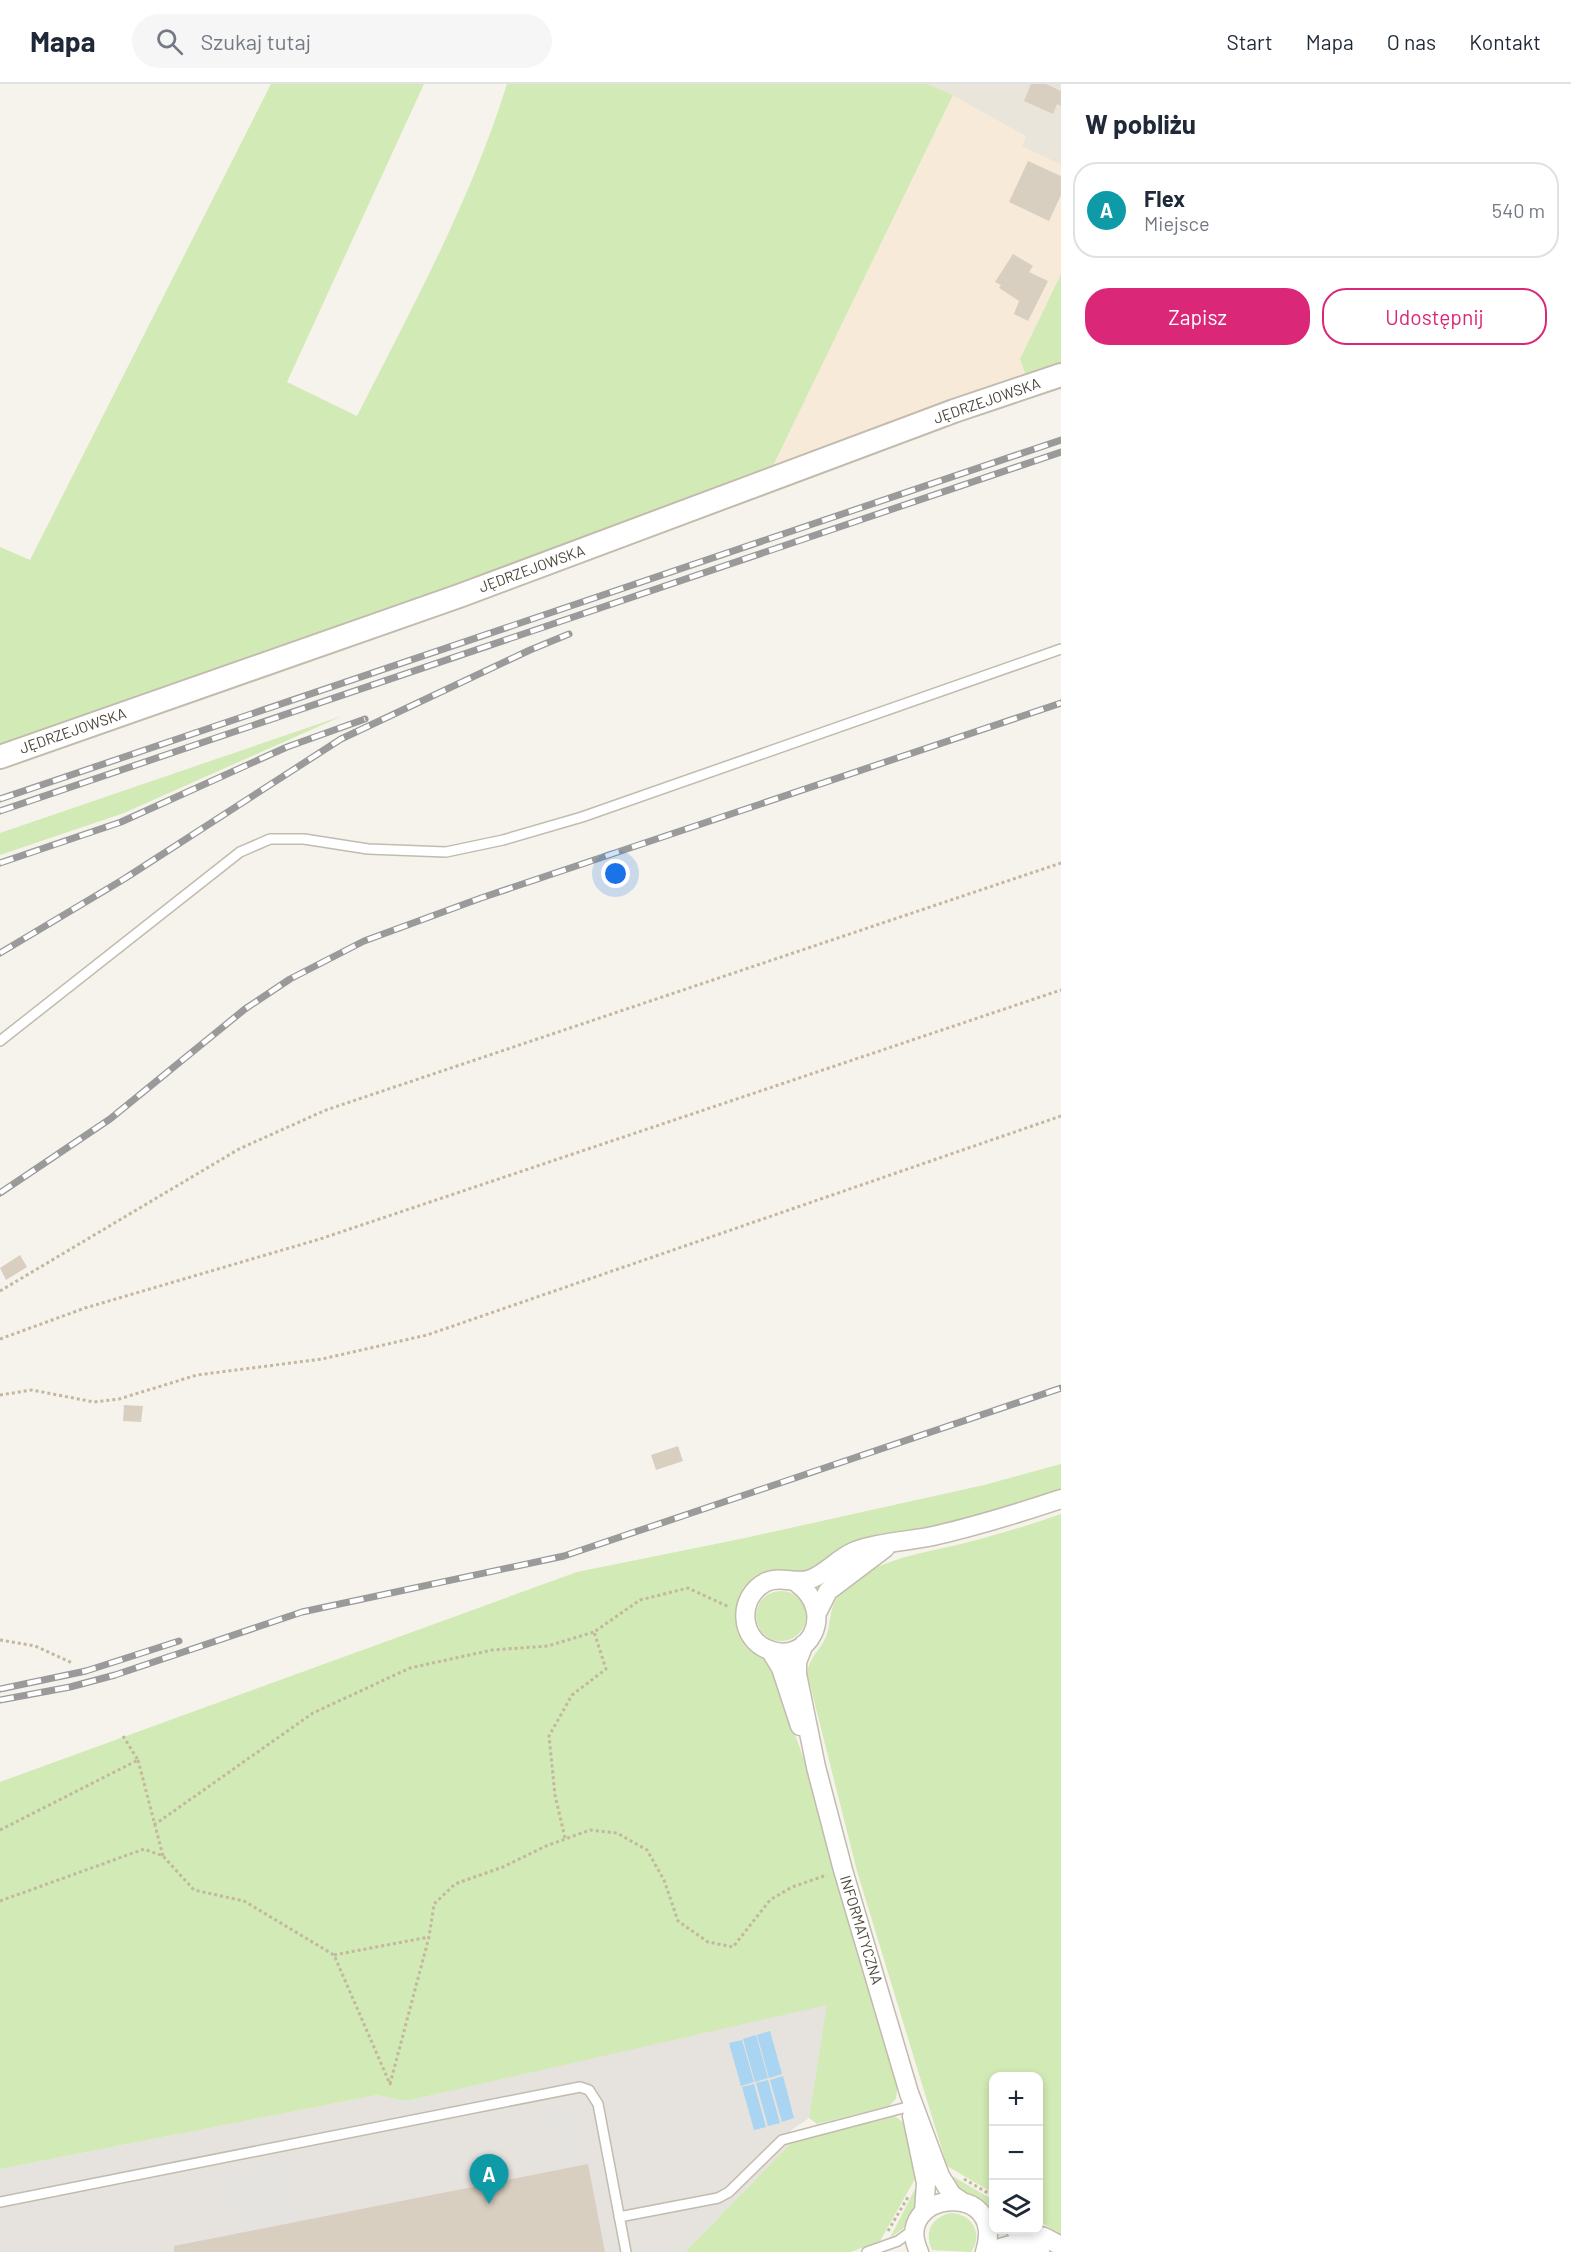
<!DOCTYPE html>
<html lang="pl">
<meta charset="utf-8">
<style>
body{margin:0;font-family:Barlow,sans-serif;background:#f6f6f7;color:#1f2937}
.controls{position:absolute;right:18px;bottom:18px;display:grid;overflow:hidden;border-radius:12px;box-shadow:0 3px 9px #0003}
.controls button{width:54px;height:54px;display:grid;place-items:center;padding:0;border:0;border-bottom:2px solid #e0e1e3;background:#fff;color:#1f2937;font:30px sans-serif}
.you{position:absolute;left:616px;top:790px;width:21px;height:21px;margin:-15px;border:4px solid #fff;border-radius:50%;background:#1a73e8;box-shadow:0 0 0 9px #1a73e833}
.badge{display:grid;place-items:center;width:39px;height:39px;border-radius:50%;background:#db2777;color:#fff;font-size:20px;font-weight:700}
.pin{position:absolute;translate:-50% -50px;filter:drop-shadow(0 2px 3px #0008)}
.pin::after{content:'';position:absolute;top:32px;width:21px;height:18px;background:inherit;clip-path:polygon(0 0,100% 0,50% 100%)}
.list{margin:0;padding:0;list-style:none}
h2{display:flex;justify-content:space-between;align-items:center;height:78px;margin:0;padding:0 24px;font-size:26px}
h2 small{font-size:20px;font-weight:400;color:#747a83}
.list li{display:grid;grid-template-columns:39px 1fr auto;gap:18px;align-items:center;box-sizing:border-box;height:96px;margin:0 12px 12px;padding:0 12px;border:2px solid #e0e1e3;border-radius:24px}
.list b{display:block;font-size:22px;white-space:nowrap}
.list p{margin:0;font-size:20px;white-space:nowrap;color:#747a83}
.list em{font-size:20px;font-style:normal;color:#747a83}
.actions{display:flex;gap:12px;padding:18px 24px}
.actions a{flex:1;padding:14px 0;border:2px solid #db2777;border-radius:24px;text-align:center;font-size:21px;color:#db2777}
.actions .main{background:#db2777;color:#fff}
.icon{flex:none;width:33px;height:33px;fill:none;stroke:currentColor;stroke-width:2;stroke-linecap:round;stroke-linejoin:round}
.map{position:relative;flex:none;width:1061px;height:2168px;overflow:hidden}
header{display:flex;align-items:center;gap:36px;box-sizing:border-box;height:84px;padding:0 30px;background:#fff;border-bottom:2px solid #e0e1e3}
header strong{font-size:28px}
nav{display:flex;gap:33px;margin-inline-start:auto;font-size:21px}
.search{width:420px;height:54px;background:#f6f6f7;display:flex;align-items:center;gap:15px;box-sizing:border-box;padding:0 21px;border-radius:33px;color:#747a83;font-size:22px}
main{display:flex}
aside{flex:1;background:#fff}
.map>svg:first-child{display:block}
.residential{fill:#eae5da}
.commercial{fill:#f7ead8}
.industrial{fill:#e6e2dd}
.green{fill:#d2eab5}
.parking{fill:#e5e3e0}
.water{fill:#a9d4f2}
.building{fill:#d8cfc1}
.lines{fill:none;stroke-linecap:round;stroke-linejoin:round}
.service-casing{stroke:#c2bbae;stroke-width:12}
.minor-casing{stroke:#c2bbae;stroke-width:21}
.tertiary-casing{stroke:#c2bbae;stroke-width:26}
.path{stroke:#c4b79f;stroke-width:3;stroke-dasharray:3 3;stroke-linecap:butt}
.service{stroke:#fff;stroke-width:9}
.minor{stroke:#fff;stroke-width:18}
.tertiary{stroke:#fff;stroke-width:22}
.rail-casing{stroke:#9a9a9a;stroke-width:7}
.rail{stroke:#fff;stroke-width:4.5;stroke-dasharray:14;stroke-linecap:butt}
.labels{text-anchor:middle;stroke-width:5;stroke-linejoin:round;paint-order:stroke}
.street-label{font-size:15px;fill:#4b4439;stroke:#fff}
</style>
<header>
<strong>Mapa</strong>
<div class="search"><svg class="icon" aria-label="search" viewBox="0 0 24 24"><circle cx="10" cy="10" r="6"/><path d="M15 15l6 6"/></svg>Szukaj tutaj</div>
<nav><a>Start</a><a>Mapa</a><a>O nas</a><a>Kontakt</a></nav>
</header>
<main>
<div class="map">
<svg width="1061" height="2168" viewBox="0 0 1061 2168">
<rect width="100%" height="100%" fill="#f6f3ec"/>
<path class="residential" d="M927,0h134v81l-40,-19 4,-10 -72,-40z"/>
<path class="commercial" d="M953,11l73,42 -4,9 39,19v109l-41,85 6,17 -255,94z"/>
<path class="industrial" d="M828,1920l-19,114 -19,13 3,10 -108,111h-685v-83l377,-74 29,6z"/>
<path class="green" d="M271,0h153l-137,298 70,34c55,-108 114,-216 150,-332h420l26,11 -182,375 -145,57 -626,220v-200l30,13z
M1061,190v91l-35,11 -6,-17z
M342,632l-218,97 -124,42v-22z
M1061,1380v26l-89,28 -99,22 -64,34 -26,-2 -46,47 1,11 8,15 24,19 37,104 36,136 55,179 -2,16 -7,7 -72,18 -8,-6 18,-113 -421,96 -29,-6 -377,74v-387l577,-210 168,-34 239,-53z
M1061,1430v721l-22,-14 -1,-145h-45v117l-46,-27 -90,-295 -50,-198c2,-15 13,-23 19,-36 5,-13 3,-28 11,-39 30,-39 84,-44 128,-55 32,-8 64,-18 96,-29z
M756 1532a25 25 0 1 1 50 0a25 25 0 1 1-50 0Z
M895,2032l10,8 14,49 -5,2 1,4 -35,62 -29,11h-166l108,-111z
M949,2090l44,26v16l-15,-17 -21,-9z
M918,2099l4,12 -14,30 -18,13z
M950,2129c22,0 34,21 21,39l-39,-2c-8,-18 -1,-32 18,-37z"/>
<path class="parking" d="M572,2019l11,58 -24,5 -12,-58z
M286,2076l12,57 -62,13 -12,-57z"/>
<path class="water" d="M770,1947l12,43 -13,4 -12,-43z
M756,1951l12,43 -13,4 -12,-43z
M742,1956l12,42 -13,4 -12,-43z
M783,1992l11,42 -12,4 -12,-42z
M768,1996l12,43 -12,3 -12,-43z
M754,2000l12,43 -12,3 -12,-43z"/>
<path class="building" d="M1031,0h15l15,7v15l-4,-2 -4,10 -29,-13z
M1028,77l33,15v19l-12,26 -40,-19z
M1013,170l20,12 -4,6 19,9 -20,40 -14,-7 5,-13 -20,-13 2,-3 -6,-3z
M20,1171l7,12 -21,13 -6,-12z
M124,1321l19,1 -2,16 -18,-1z
M678,1362l5,15 -27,9 -5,-15z
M588,2080l17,88h-431v-6z"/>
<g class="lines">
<g class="service-casing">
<path id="service" d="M0,957l240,-189 30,-13h34l64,10 78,3 57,-12 79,-23 479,-168
M0,2118l580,-115 9,3 9,14 28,148
M619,2133l99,-19 11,-6 53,-52 129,-34
M867,2168l31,-11 16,-12"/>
</g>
<g class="minor-casing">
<path id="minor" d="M797,1499c40,29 12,82 -28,67 -30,-11 -32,-53 -3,-68 15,-7 30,3 45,-3 16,-6 26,-20 42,-27 20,-9 57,-11 80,-16 44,-10 86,-23 128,-37
M818,1527l10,-20 57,-43
M804,1560l-7,18v12l19,93 27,103 66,223 31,83 12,19 9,6
M770,1566l11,18 19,58
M912,2032l14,67 -2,29
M1016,2146l28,7 17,9
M919,2168c-29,-61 89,-74 66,0
M987,2168l23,-7 30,7"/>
</g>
<g class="tertiary-casing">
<path id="tertiary" d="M0,673l459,-161 495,-185 107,-36"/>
</g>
<path class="path" d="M0,1207l239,-142 87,-39 735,-247
M0,1255l85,-31 235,-69 741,-249
M0,1311l32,-5 62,12 25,-3 78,-24 125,-16 105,-24 634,-219
M0,1556l35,6 37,17
M138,1676l25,96
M154,1741l159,-112 97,-45 82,-18 56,-4 46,-14
M0,1746l138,-70 -15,-24
M565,1754l-10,-43 -6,-59 23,-41 34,-26 -12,-37 46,-32 48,-12 41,19
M0,1817l144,-52 19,7 31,34 50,11 90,54 56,129 39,-147 5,-33 21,-20 48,-17 43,-21 44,-16 27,3 30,17 17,30 14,41 30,21 25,5 37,-47 22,-13 35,-12
M334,1871l95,-18
M964,2095l29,17
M888,2147l20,-34"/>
<use href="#service" class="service"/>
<use href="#minor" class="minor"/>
<use href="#tertiary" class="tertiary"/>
<g class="rail-casing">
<path id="rail" d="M0,715l1061,-359
M0,727l1061,-359
M0,779l121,-41 166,-75 78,-28
M0,869l124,-74 217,-140 189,-89 39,-16
M0,1109l110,-74 135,-110 45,-30 74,-38 117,-43 580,-195
M0,1605l86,-18 93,-30
M0,1616l70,-13 45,-12 187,-63 262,-56 497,-168"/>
</g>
<use href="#rail" class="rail"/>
</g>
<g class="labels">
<g class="street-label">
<text transform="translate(987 317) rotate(-19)" y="5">JĘDRZEJOWSKA</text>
<text transform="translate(532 485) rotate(-20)" y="5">JĘDRZEJOWSKA</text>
<text transform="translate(73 647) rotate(-19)" y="5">JĘDRZEJOWSKA</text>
<text transform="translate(861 1846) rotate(73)" y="5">INFORMATYCZNA</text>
</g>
</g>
</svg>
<div class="controls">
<button>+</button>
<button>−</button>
<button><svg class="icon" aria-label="layers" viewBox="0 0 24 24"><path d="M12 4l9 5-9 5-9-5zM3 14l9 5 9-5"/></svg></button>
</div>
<div class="you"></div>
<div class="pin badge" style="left:489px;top:2120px;background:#0f9aa8">A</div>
</div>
<aside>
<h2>W pobliżu<small></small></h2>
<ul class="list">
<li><span class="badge" style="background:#0f9aa8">A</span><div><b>Flex</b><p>Miejsce</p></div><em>540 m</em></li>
</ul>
<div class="actions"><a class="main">Zapisz</a><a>Udostępnij</a></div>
</aside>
</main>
